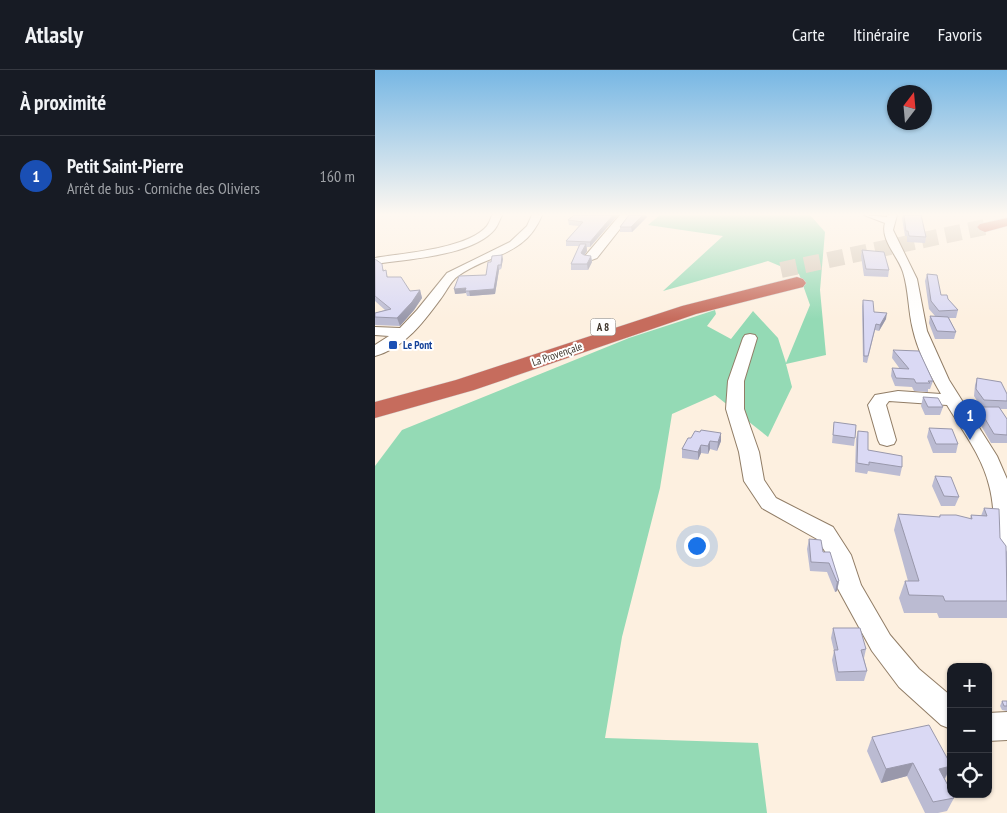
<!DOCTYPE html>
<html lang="fr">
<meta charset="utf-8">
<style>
body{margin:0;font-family:"PT Sans Narrow",sans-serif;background:#20242c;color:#f1f3f6}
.controls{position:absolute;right:15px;bottom:15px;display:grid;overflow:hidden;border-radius:10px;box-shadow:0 1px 4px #0004}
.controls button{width:45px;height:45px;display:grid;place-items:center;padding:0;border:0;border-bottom:1px solid #363941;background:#171b24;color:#f1f3f6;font:25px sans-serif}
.compass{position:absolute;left:512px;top:15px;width:45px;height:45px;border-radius:50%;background:#171b24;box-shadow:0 1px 4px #0004;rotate:16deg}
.you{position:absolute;left:321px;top:475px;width:18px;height:18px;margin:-12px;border:4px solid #fff;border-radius:50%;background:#1a73e8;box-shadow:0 0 0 8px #1a73e833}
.badge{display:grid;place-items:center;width:32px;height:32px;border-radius:50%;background:#cfa293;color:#fff;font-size:16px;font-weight:700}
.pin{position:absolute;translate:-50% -41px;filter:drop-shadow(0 1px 2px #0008)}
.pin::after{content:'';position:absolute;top:26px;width:18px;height:15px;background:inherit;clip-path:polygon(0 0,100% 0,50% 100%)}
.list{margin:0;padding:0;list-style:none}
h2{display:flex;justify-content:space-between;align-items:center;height:65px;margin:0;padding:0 20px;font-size:21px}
h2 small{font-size:16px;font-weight:400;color:#9ea1a6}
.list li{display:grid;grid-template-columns:32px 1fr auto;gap:15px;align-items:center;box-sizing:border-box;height:80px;padding:0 20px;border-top:1px solid #363941}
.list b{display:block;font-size:19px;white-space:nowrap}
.list p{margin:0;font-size:16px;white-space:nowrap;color:#9ea1a6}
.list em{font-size:16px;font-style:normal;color:#9ea1a6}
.icon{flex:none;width:28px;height:28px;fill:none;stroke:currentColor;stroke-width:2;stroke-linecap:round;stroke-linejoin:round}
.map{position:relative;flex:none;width:632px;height:743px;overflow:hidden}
header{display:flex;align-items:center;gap:30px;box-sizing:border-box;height:70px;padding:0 25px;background:#171b24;border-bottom:1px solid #363941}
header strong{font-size:24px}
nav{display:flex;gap:28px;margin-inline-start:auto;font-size:18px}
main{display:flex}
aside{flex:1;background:#171b24}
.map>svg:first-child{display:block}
.green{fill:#94dab5}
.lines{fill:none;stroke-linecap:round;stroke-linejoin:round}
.highway-tunnel{stroke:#d7cbbc;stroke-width:16;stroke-dasharray:16 8;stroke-linecap:butt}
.minor-casing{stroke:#917d66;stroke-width:2}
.highway-casing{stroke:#d8d7d5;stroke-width:1}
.minor{fill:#fff;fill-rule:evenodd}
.highway{fill:#c66c5d;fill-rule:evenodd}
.wall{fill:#bbbbd2}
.shaded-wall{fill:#9998ab}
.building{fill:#dad9f4;stroke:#9998ab}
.transit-dot{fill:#1a4fb4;stroke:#fff;stroke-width:2}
.labels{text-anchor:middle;stroke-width:4;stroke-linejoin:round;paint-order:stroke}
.shield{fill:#fff;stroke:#78726b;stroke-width:1}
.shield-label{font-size:11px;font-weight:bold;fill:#3e352b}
.far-transit-label{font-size:11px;font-weight:bold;fill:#164399;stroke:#fff;text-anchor:start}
.far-street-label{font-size:11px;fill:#3e352b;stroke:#fff}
</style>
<header>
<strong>Atlasly</strong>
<nav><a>Carte</a><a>Itinéraire</a><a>Favoris</a></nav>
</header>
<main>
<aside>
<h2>À proximité<small></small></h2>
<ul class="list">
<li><span class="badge" style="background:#1a4fb4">1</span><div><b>Petit Saint-Pierre</b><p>Arrêt de bus · Corniche des Oliviers</p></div><em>160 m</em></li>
</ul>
</aside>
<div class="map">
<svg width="632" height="743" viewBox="0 0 632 743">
<rect width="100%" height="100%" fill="#fdf0e0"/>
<path class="green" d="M285,145h150l15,17 -5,58 6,65 -40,9 6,23 -24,50 -53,-42 -43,19 -12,74 -38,149 -17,101 153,5 9,70h-392v-347l27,-36 227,-92 86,-28 1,4 -9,12 24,13 22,-28 25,27 8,25 24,-58 -11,-31 -31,-13 -105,30 60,-55 -75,-11z"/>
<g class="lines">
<path class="highway-tunnel" d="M406,200l204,-43"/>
<g class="minor-casing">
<path id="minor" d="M117,145h10c-2,4 -4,10 -7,14 -22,27 -87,30 -120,35v-6c28,-5 93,-9 112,-32 2,-3 4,-8 5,-11z
M157,145h10c-17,42 -52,38 -84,61 -7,5 -11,14 -16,21 -17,23 -37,51 -67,59v-11l14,-9 -14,-1v-8l25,1 17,-18 30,-37 63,-31 17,-16z
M245,145h11l-34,43 -8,3 -4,-1 -2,-2 2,-2z
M489,145l23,2v-2h10l-4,15 24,49 10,52 22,49 48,76 10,23v85l-8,-3 -4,-6c-1,-23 0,-48 -6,-70 -7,-29 -27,-55 -42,-80l-58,-4 -3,4 10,35 -2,4 -7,2 -7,-2 -2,-4 -10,-35 7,-10 23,-4 43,3c-11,-19 -23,-42 -28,-64 -5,-19 -4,-39 -10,-58 -5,-16 -23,-32 -18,-49z
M375,264l5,1 2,3 -13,43v28l15,43 5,28 12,18 57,29 18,28 10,30 29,50 29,34 32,27v33l-10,-4 -42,-38 -27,-36 -35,-64 -9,-31 -11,-17 -55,-31 -18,-27 -5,-29 -13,-43 2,-28 15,-43 2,-3z
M632,642v28l-19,1v-28z"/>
</g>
<g class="highway-casing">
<path id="highway" d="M632,148v8l-22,6 -5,-2 -3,-3 3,-3z
M422,207l6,2 3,4 -3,4 -107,27 -222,76 -99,28v-16l81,-22 226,-74z"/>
</g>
<use href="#minor" class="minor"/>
<use href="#highway" class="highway"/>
</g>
<path class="wall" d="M199,145h44l-28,32h-3v4l-3,4 7,1 1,6 -4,8h-17v-6l8,-18h-13v-5l13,-15 -10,-1 -1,-5z
M254,145h17l1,2 -15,15h-12v-5z
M528,145h18l5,22 -1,6 -18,-1v-6h-2l-3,-18z
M487,180l27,20 -1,7 -24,-1 -3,-20z
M0,189l9,11 4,7 22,14 10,-1 2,8 -8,12 -14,16 -25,-1v-12l10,-3 -10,-9z
M128,189l-2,10 -2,1 -4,24 -25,2h-3l-1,-3 -11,1 31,-19z
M552,204l14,21 7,4 10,11 -2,8h-7l7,14 -2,7h-19l-6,-16 1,-7h5l-6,-7 -4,-28z
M488,230l11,12 12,7 -7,12 -4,-1 -8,33 -4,-1 -1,-56z
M518,280l40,31 -3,8h-2v3l-14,-1 -2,-4 -17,-1 -4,-10 1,-8 8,1 -8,-11z
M602,308l30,16v15h-7l7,10v24h-16l-16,-28 3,-8h3l-7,-11 1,-11z
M548,327l20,10 -3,8h-15l-4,-9z
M459,352l21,16 -1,8 -22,-3z
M554,358l29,16 -2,9h-23l-6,-16z
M483,361l10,19 34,17 -2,9 -32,-5 -1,3 -12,-2 1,-33z
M313,368l33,3 -4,10 -7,-2 -2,5 -7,-1 -3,7 -16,-2v-9z
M560,406l24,21 -4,9h-14l-9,-20z
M609,438l23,44v66h-68l-2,-5h-33l-5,-15 6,-17h3l-14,-51 4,-16 41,3 1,-2 30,4 1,-4 10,1z
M434,469l14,13 16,29 -2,10 -2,1 -8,-20 -17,-1 -3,-22z
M458,558l33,21 -2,9 3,13 -3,10h-28l-4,-21 2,-9 -3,-13z
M627,631h5v10l-5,-1 -2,-4z
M497,667l79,28v2l-6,12 9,19 -7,13 -9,2h-13l-18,-37 -26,7 -14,-32z"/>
<path class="shaded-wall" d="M238,145h5l-28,32v-5z
M268,145h3l1,2 -15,15 -1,-5z
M211,174l1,7 -5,8 -1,-6z
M127,185l1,4 -2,10v-4z
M216,186l1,6 -4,8 -1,-6z
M123,195l1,5 -4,24 -25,2 -1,-5z
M91,218v5l-11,1 -1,-5z
M45,220l2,8 -8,12 -14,16 -3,-8z
M512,243l-1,6 -7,12 1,-6z
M346,363v8l-4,10 1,-9z
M335,371v8l-2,5v-8z
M326,375v8l-3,7v-8z
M464,511l-2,10 -2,1 2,-10z
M538,693l-6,13 -26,7 5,-14z
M576,696v1l-7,12 -5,-10z"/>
<path class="building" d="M199,145h39l-23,27 -24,-1 17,-19 -15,-2z
M254,145h14l-12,12h-11z
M529,145h17l5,22 -17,-1 -1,-5h-2z
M205,174h6l-5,9 3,2 7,1 -4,8h-16z
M487,180l22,2 5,18 -23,-1z
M127,185l-1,10h-3l-4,24 -25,2h-4l1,-3 -12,1 5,-13 27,-1 2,-13h3l1,-6z
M0,189l7,5 1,7 3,-1 1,7h14l9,14 10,-1 -8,12 -15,16 -22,-1v-4l16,-4 -16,-13z
M552,204l10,1 4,20h6l1,4 10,11 -19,1 -8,-10z
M488,230l10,1 1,11 13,1 -7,12 -4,-1 -8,32h-4z
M555,246l18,1 8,15 -19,-1z
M518,280l26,1 14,30h-5l2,2h-14l-2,-4 -18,-1 -4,-10 17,1z
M602,308l24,4 6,12v7l-23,-1 -8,-11z
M548,327l15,1 5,9h-15z
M603,337h21l8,12v16l-13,-1z
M459,352l22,3 -1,13 -22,-3z
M554,358l23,1 6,15h-22z
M326,360l20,3 -3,9 -8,-1 -2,5 -7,-1 -3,7 -16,-3 6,-11h3l4,-7 5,1z
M483,361l10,1v18l34,6v11l-33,-5v3l-12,-2z
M560,406l16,1 8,20 -15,-1z
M609,438l15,1 1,29 6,8 1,55h-62l-2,-5 -34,-1 -4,-14h14l-21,-67 42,3v-2h16l16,4 -1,-4 16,1z
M434,469l12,1 2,12h7l9,29 -2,1 -8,-19 -18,-1z
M458,558h27l6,21 -5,1 6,21 -29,1 -4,-22h4z
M627,631h5v5h-3z
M554,655l22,40v1l-12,3 12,22v3h1l2,4 -21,4 -20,-39 -27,6 -14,-32z"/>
<linearGradient id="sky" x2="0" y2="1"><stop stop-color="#77b7e4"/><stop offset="0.58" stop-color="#fef8f1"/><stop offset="1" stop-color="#fef8f1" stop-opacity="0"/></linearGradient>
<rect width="632" height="249" fill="url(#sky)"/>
<rect class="transit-dot" x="13" y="270" width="10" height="10" rx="2.5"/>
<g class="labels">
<rect class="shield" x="215.5" y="248.5" width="25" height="17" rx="4"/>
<g class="shield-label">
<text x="228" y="261">A 8</text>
</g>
<g class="far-transit-label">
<text x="28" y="279">Le Pont</text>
</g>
<g class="far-street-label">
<text transform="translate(182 284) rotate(-19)" y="4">La Provençale</text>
</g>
</g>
</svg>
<div class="controls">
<button>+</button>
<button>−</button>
<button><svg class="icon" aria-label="locate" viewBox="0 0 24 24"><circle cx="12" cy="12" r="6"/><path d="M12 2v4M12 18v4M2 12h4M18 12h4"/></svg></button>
</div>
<svg class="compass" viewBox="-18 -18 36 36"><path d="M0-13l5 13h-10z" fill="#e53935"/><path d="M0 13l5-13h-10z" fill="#9ea1a6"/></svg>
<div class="you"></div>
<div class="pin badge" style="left:595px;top:370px;background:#1a4fb4">1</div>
</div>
</main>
